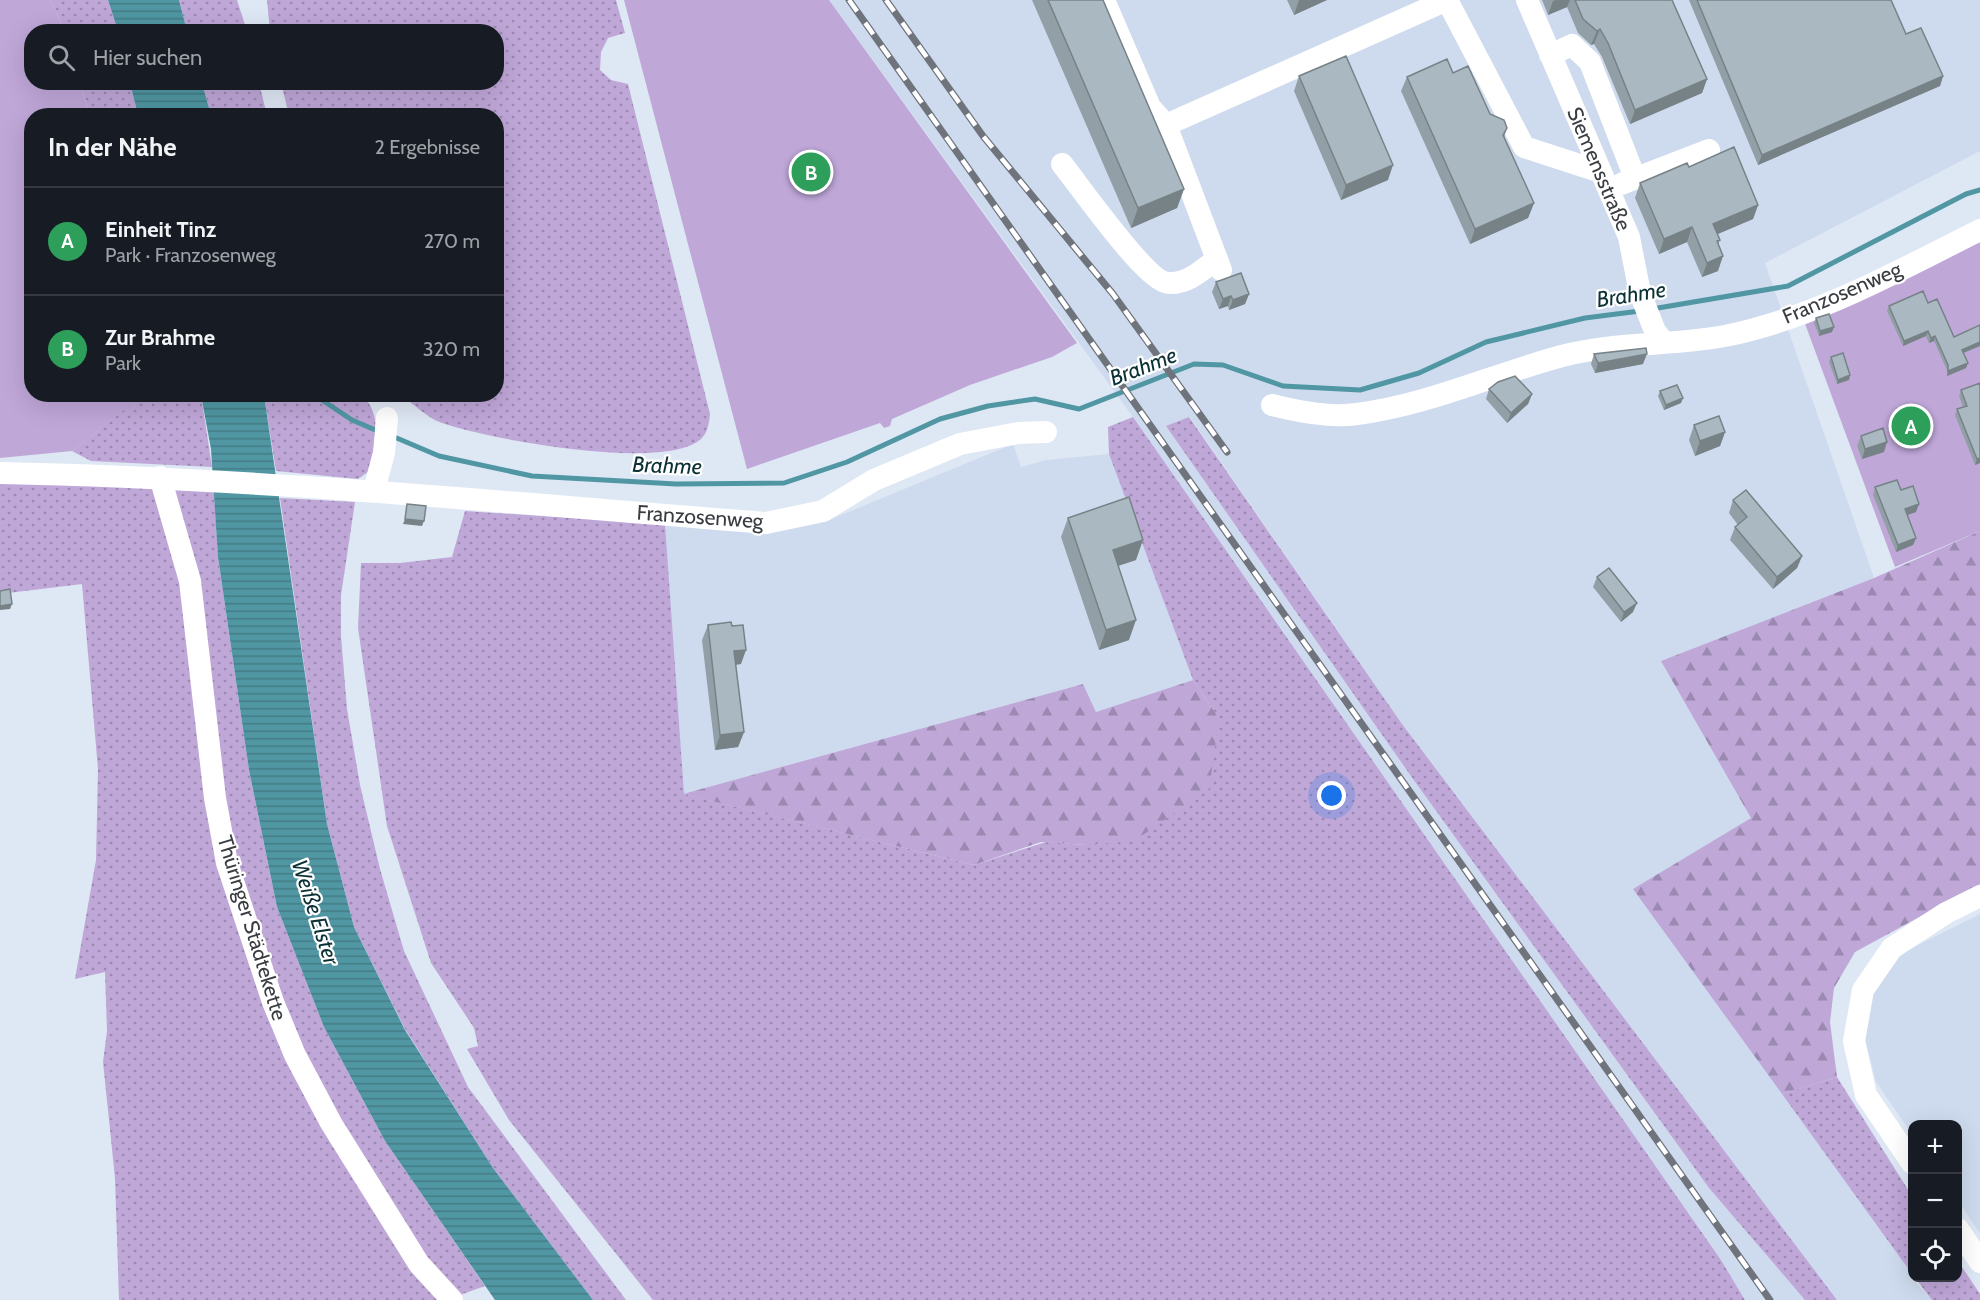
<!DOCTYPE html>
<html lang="de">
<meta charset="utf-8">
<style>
body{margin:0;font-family:Cabin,sans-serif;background:#242831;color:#f1f3f6}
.controls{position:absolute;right:18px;bottom:18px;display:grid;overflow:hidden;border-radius:12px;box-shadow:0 6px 24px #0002}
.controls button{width:54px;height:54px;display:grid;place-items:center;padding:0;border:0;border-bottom:2px solid #363941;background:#171b24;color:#f1f3f6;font:30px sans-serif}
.you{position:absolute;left:1332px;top:796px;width:21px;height:21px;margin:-15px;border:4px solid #fff;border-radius:50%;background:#1a73e8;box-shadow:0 0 0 9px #1a73e833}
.badge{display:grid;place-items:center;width:39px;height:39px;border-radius:50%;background:#0b8043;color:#fff;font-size:20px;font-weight:700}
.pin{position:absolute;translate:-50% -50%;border:3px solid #fff;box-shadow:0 2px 6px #0006}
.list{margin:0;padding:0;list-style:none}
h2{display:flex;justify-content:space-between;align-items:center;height:78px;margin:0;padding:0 24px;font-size:26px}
h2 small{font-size:20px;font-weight:400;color:#9ea1a6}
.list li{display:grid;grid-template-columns:39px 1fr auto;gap:18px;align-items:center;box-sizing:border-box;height:108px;padding:0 24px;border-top:2px solid #363941}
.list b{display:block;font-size:22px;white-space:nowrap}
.list p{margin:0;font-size:20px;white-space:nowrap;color:#9ea1a6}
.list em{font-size:20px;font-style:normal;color:#9ea1a6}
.icon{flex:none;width:33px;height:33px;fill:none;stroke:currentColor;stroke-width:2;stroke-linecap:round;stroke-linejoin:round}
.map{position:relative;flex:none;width:1980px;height:1300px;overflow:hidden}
.search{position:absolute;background:#171b24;box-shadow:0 6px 24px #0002;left:24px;top:24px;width:480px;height:66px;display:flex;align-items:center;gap:15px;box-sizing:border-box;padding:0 21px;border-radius:24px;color:#9ea1a6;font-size:22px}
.panel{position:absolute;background:#171b24;box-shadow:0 6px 24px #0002;left:24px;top:108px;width:480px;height:294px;border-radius:24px}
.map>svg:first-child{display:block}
.built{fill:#cedbee}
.grass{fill:url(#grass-dots)}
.forest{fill:url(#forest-firs)}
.garden{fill:#bfa7d8}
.water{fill:url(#water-rules)}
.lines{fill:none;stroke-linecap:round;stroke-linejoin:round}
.stream{stroke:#5097a3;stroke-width:5}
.minor{stroke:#fff;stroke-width:22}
.rail-casing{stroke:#6f747c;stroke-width:7}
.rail{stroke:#fff;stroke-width:4.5;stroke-dasharray:14;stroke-linecap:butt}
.wall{fill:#929fa6}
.shaded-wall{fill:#778287}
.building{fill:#aab9c1;stroke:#778287;stroke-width:1.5}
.labels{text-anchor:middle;stroke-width:4.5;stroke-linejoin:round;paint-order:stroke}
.street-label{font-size:21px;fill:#393c41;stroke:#fff}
.water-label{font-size:22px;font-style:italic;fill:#0b3035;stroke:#fff}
</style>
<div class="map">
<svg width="1980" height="1300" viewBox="0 0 1980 1300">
<defs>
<pattern id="grass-dots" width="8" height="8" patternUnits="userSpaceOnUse" patternTransform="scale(1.5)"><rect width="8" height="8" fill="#bfa7d8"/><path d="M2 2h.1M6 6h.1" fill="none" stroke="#9c89b1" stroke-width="1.8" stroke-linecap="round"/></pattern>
<pattern id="forest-firs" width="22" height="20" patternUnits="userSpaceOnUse" patternTransform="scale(1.5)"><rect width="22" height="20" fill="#bfa7d8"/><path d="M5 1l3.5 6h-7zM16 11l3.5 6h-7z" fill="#9c89b1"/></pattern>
<pattern id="water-rules" width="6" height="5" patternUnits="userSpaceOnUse" patternTransform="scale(1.5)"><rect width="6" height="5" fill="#5097a3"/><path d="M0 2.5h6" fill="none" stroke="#437c86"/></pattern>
</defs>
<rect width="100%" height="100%" fill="#dee7f4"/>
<path class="built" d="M829,0h1151v151l-215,112 109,315 -212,83 89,157 -117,71 278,385v4l20,22h-95l-435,-576 -212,-307 -23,9 246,353 296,409 96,112h-60l-24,-40 -588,-843z
M1013,444l8,23 25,-7 63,-6 84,226 -97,32 -13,-28 -400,110 -18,-270 164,-4z
M1980,914v320l-22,-34v-76h-46v10l-36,-52 -12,-47 6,-39 28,-41z"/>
<path class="grass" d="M51,0h57l10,31h-54z
M179,0h58l10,31h-60z
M267,0h349l9,33 -17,5 -7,14 -1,18 11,10 17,4 82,330c-1,9 -2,18 -9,25 -36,33 -214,0 -259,-16 -15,-5 -29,-20 -42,-28l96,-1v-278l-207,-1 -8,-32 215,-1v-50l-226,-1z
M80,83h50l8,32h-48z
M202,83h57l8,32h-56z
M142,395h59l11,72 -121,-6 -19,-10z
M264,395h98c22,22 13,50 6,77l-10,7 -82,-8z
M1133,417l588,843 24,40h-1092l-144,-180 -42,-71 11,-3 -4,-18 -43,-65 -44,-137 -29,-198 3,-65h39l52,-6 13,-46 200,13 19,270 290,71 72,-23 40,3 133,-127 -26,-38 -84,-226 -1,-27z
M1189,417l213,307 435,576h-32l-96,-112 -296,-409 -247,-353z
M0,481l214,10 4,66 31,213 28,137 47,120 61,114 100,145 -39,14h-327l-4,-122 -12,-116 4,-31 -2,-59 -30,7 21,-119 2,-91 -16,-185 -82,10z
M280,498l75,4 -14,93v41l6,73 13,76 20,84 24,82 64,136 158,213h-33l-100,-132 -88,-139 -51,-102 -27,-103z
M1837,1077l75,119v78l-130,-180z
M1958,1261l22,33v6h-48l-17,-22h43z"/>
<path class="forest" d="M1980,531v353l-125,68 -21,36 -4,34 7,55 -55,17 -149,-205 118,-71 -90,-157 213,-83z
M1193,680l26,38 -10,71 -75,52 -48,4 -45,-3 -67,23 -291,-71 400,-110 13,28z"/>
<path class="garden" d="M0,0h51l13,31 -32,1v50l48,1 10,32 -58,1v278l111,1 -71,56 -72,7z
M624,0h205l248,343 -25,14 -82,28 -78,34 -2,7 -6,2 -4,-5 -133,46z
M1980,240v291l-85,36 -91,-246z"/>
<path class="water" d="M108,0h71l8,31h-69z
M130,83h72l9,32h-73z
M201,395h63l63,429 27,103 51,103 88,138 100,132h-98l-110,-159 -61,-114 -47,-120 -28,-137 -31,-213 -7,-108z"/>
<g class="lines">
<path class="stream" d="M1652,309l136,-23 178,-92 14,-4
M313,394l39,26 28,12
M392,436l47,20 93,20 144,8 108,-1 63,-21 93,-43 48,-13 47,-7 44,10 115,-45 29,1 60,21 77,4 59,-17 67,-31 99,-24 55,-7"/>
<path class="minor" d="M1104,0l46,107 16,18
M1447,0l77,147 77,25
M1527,0l102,237 11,56 15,38 8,10
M1550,55l22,-10 18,17 45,116
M1062,164c17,21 85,119 107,119 19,1 33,-13 48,-24
M1621,184l88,-34
M1221,270l-55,-145 281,-125
M1272,405c27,7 57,13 85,9 71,-9 137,-40 205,-58 53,-14 109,-10 163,-20 90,-18 173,-65 255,-106
M0,473c256,5 511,30 766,50l57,-12 51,-31 86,-36 58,-11 28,-1
M160,477l30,104 25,217 12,65 46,139 22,53 36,68 88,141 33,36
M374,490l10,-37 3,-35
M1912,1163l-46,-68 -12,-54 9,-51 29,-42 54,-35 34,-17
M1958,1229l22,33"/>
<g class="rail-casing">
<path id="rail" d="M849,0l921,1300
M886,0l97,136 130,158 114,158"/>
</g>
<use href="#rail" class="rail"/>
</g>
<path class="wall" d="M1032,0h71l81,189 -7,19 -46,20z
M1287,0h40l-33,15z
M1542,0h130l35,79 -5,14 -72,31 -28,-67 -8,-13 -3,1 -13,-12 -11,-26 -19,8z
M1689,0h202l15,34 37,42 -3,10 -182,79z
M1453,73l37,41 17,14 -3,10 30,65 -6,15 -58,26 -69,-153 6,-14z
M1299,76l89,104 -47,20 -47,-109z
M1689,167l69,38 -5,14 -35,15 2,6 -2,5v26l-16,6 -15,-35 -28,12 -24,-56 5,-15z
M1216,282l33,12 -4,10 -16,6 -1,-4 -9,3 -7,-17z
M1928,303l26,34 26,9 -16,7 2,15 -19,8v-6l-13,-29 -5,2 -3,-7 -23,10 -16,-35 2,-5z
M1816,318l16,14 -13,4 -5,-13z
M1594,354l49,10 -48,9 -4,-9z
M1831,357l19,18 -1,5 -12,4 -8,-22z
M1980,383v80l-5,2 -20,-50 2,-6 6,-2 -4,-11 2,-6z
M1489,389l43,5 -4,10 -21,19 -21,-24z
M1660,391l21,12 -17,7 -6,-14z
M1694,425l31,7 -5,14 -25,10 -6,-16z
M1861,436l23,16 -22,7 -5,-13z
M1875,487l26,3 15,22 -9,3 9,23 -3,7 -17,7 -23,-57z
M1733,500l69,56 -5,12 -24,21 -43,-49 5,-13 3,-2 -9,-12z
M1068,518l68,42 -18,6 11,74 -30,10 -38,-113z
M1597,577l36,35 -12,10 -28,-35z
M708,625l33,39 -5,1 8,67 -6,15 -23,3 -13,-110z"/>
<path class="shaded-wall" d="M1299,0h28l-33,15z
M1556,0h14l-3,7 -19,8 5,-14z
M1600,29l-6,15 -3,1 6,-14z
M1943,76l-3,10 -182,79 4,-10z
M1707,79l-5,14 -72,31 5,-14z
M1393,165l-5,15 -47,20 5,-15z
M1184,189l-7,19 -46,20 7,-20z
M1534,203l-6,15 -58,26 5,-15z
M1758,205l-5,14 -45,19 5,-14z
M1692,227l-5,15 -28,12 5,-15z
M1723,256l-5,15 -16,6 5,-14z
M1249,294l-4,10 -16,6 4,-10z
M1231,296l-3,10 -9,3 4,-10z
M1834,327l-2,5 -13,4 1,-5z
M1928,331l-2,5 -23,10 1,-5z
M1935,336l-1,5 -5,2 2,-5z
M1980,342v4l-20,8 2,-4z
M1647,354l-4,10 -48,9 3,-10z
M1968,363l-2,5 -19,8 1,-5z
M1850,375l-1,5 -12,4 1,-4z
M1532,394l-4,10 -21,19 4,-10z
M1683,398l-2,5 -17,7 2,-5z
M1725,432l-5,14 -25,10 5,-15z
M1887,442l-3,10 -22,7 3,-10z
M1980,458v5l-5,2 2,-6z
M1919,504l-3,8 -14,5 3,-8z
M405,519l19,2 -2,5 -19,-2z
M1916,538l-3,7 -17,7 2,-7z
M1143,540l-7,20 -31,10 8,-20z
M1802,556l-5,12 -24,21 4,-12z
M1637,603l-4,9 -12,10 3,-10z
M12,604l-2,5 -10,1v-4z
M1136,620l-7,20 -30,10 7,-20z
M746,650l-5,14 -12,1 5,-14z
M744,732l-6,15 -23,3 5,-15z"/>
<path class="building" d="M1048,0h55l81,189 -46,19z
M1575,0h97l35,79 -72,31 -27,-67 -8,-14 -3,2 -14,-12z
M1697,0h194l15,34 15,-6 22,48 -181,79z
M1346,56l47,109 -47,20 -47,-109z
M1447,59l6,14 15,-7 22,48 14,6 3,8 -4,7 31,68 -59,26 -68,-152z
M1734,147l24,58 -45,19 7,16 -3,1 6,15 -16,7 -15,-36 -28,12 -24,-56 47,-20 2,4z
M1241,273l8,21 -16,6 -2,-4 -8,3 -7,-17z
M1923,291l5,12 9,-4 17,38 26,-12v17l-18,8 6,13 -20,8v-6l-13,-29 -4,2 -3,-7 -24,10 -15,-35z
M1829,314l5,13 -14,4 -4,-13z
M1646,348l1,6 -49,9 -4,-9z
M1843,353l7,22 -12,5 -7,-23z
M1515,376l17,18 -21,19 -22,-24 9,-7z
M1980,383v75l-3,1 -20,-50 10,-3 -6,-16z
M1677,385l6,13 -17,7 -6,-14z
M1719,416l6,16 -25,9 -6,-16z
M1883,428l4,14 -22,7 -4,-13z
M1897,480l4,10 12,-4 6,18 -14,5 11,29 -18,7 -23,-58z
M1746,490l56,66 -25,21 -42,-50 12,-10 -14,-17z
M1129,497l14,43 -30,10 23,70 -30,10 -38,-112z
M407,504l19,2 -2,15 -19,-2z
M1609,568l28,35 -13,9 -27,-35z
M10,589l2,15 -12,2v-15z
M731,622l1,4 11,-1 3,25 -12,1 10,81 -24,3 -12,-110z"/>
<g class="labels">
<g class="street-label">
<text transform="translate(1599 169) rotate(67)" y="7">Siemensstraße</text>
<text transform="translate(1842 293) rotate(-23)" y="7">Franzosenweg</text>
<text transform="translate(700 517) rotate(4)" y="7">Franzosenweg</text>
<text transform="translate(252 928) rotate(73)" y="7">Thüringer Städtekette</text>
</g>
<g class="water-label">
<text transform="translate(1631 294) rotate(-9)" y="8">Brahme</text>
<text transform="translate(1143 366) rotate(-21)" y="8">Brahme</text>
<text transform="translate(667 465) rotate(2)" y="8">Brahme</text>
<text transform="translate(316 912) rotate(72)" y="8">Weiße Elster</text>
</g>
</g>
</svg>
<div class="controls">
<button>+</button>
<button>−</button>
<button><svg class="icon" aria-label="locate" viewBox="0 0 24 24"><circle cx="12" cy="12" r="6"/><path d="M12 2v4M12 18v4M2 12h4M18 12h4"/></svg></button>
</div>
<div class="you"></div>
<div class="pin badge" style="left:1911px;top:426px;background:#2e9e5b">A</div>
<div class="pin badge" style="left:811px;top:172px;background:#2e9e5b">B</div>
<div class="search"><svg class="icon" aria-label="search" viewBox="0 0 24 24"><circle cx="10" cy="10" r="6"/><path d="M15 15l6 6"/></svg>Hier suchen</div>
<section class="panel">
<h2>In der Nähe<small>2 Ergebnisse</small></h2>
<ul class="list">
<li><span class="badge" style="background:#2e9e5b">A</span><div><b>Einheit Tinz</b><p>Park · Franzosenweg</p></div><em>270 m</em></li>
<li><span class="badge" style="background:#2e9e5b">B</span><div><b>Zur Brahme</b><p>Park</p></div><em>320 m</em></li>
</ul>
</section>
</div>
